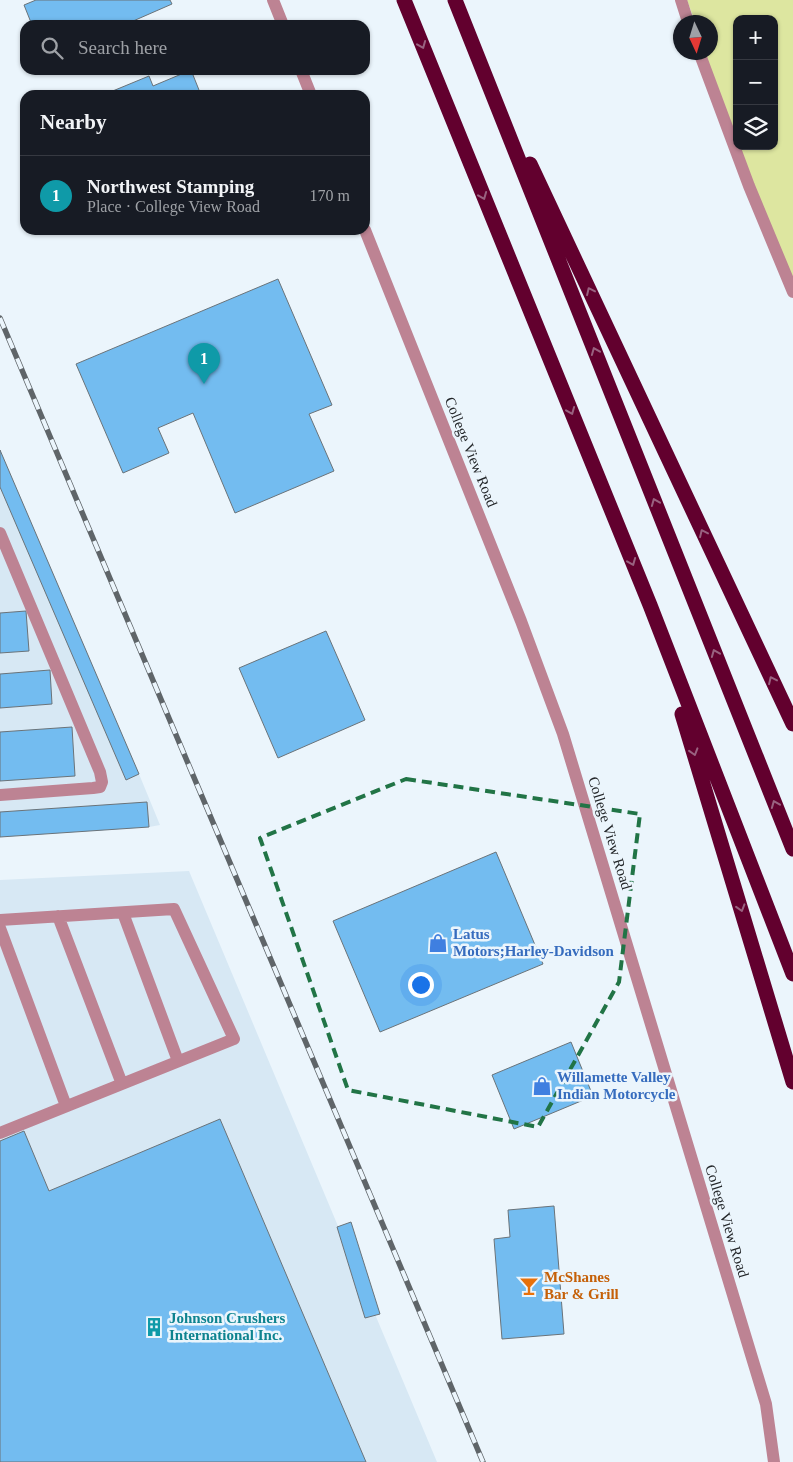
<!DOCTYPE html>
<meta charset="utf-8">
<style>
body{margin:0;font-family:"Times New Roman",serif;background:#20242c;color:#f1f3f6}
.controls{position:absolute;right:15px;top:15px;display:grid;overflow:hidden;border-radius:10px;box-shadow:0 1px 4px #0004}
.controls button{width:45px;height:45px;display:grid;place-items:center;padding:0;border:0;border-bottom:1px solid #363941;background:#171b24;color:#f1f3f6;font:25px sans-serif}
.compass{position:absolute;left:673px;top:15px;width:45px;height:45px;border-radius:50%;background:#171b24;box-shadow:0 1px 4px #0004;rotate:176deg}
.you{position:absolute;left:420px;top:984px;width:18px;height:18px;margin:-12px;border:4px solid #fff;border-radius:50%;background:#1a73e8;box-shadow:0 0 0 8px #1a73e833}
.badge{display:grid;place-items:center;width:32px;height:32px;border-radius:50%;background:#ea580c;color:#fff;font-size:16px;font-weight:700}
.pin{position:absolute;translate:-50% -41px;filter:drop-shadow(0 1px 2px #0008)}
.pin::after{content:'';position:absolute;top:26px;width:18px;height:15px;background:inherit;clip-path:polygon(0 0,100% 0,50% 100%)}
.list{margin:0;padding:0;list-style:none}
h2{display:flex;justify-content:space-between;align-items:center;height:65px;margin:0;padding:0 20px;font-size:21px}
h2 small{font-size:16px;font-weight:400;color:#9ea1a6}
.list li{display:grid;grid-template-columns:32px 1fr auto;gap:15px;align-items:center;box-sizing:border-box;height:80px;padding:0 20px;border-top:1px solid #363941}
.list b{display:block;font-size:19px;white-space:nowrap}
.list p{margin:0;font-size:16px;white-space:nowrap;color:#9ea1a6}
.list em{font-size:16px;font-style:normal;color:#9ea1a6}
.icon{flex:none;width:28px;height:28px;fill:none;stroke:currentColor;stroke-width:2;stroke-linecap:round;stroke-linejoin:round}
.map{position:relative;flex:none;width:793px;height:1462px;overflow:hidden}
.search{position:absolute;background:#171b24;box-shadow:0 1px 4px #0004;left:20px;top:20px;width:350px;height:55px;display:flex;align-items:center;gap:12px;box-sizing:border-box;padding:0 18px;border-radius:15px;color:#9ea1a6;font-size:19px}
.panel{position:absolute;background:#171b24;box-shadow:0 1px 4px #0004;left:20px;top:90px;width:350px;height:145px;border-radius:15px}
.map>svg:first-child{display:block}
.built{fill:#d7e8f4}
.green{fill:#dde6a0;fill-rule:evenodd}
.building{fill:#73bcf0;stroke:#6a7379}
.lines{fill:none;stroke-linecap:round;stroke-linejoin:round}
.service{stroke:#bd8393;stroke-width:12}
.minor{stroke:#bd8393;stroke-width:12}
.motorway{stroke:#62002e;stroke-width:15}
.rail-casing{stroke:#5f6569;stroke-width:5.5}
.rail{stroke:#ebf5fc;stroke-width:4;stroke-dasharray:11;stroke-linecap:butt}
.oneway{stroke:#996280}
.marked{fill:none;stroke:#217446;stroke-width:4;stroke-dasharray:10 6;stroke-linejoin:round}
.labels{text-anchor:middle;stroke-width:5;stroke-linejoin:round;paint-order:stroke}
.street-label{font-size:15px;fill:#232629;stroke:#ebf5fc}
.shop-label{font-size:15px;font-weight:bold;fill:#366cbe;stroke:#ebf5fc;text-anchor:start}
.food-label{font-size:15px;font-weight:bold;fill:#c56008;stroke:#ebf5fc;text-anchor:start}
.culture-label{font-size:15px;font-weight:bold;fill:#0d838f;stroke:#ebf5fc;text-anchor:start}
</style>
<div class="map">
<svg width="793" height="1462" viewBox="0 0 793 1462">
<rect width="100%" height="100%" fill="#ebf5fc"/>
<path class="built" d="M0,450l139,324 21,51 -11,2 -149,10z
M189,871l248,591h-437v-582z"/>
<path class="green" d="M687,0h106v292l-44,-106 -44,-133 5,-1v-30h-15zM737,19h37v127h-37z"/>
<path class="building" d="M36,0h134l2,4 -48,21h-92l-8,-20z
M191,70l10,25h-98l46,-19 4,10z
M278,279l54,126 -23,9 25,57 -99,42 -42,-100 -35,15 11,25 -46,20 -47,-109z
M0,450l139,324 -13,6 -126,-293z
M26,611l3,40 -29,2v-40z
M326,631l39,89 -87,38 -39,-90z
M50,670l2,34 -52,4v-34z
M72,727l3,49 -75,5v-49z
M147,802l2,25 -149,10v-25z
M496,852l47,112 -163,68 -47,-111z
M571,1042l22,54 -79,33 -22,-54z
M220,1119l146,343h-366v-321l24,-10 25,60z
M554,1206l10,128 -62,5 -8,-100 16,-2 -2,-27z
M351,1222l29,92 -15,4 -28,-91z"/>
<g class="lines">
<path class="service" d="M0,533l100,239 2,10 -2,5 -7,1 -93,7
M123,913l55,148
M58,916l64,168
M0,920l174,-11 60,130 -234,94
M0,928l66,178"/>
<path class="minor" d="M273,0l10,25
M681,0l7,22
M699,52l50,134 44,106
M301,70l10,25
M365,230l156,391 42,113 203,670 8,58"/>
<path class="motorway" d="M404,0l246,605 143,369
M455,0l338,849
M530,164l263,560
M682,714l111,368"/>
<g class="rail-casing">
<path id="rail" d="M0,318l483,1144"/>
</g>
<use href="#rail" class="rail"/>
</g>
<defs><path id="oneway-chevron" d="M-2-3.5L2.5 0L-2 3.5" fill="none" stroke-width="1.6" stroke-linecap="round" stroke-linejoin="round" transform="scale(1.25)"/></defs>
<g class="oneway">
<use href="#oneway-chevron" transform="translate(422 45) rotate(68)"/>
<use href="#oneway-chevron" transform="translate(483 196) rotate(68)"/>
<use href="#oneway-chevron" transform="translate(590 291) rotate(-115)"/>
<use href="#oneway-chevron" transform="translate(595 351) rotate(-112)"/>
<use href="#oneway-chevron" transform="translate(571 411) rotate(68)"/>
<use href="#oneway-chevron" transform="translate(655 502) rotate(-112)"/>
<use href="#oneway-chevron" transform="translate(703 533) rotate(-115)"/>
<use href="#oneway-chevron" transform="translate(632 562) rotate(68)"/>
<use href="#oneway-chevron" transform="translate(715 653) rotate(-112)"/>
<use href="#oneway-chevron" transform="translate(772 680) rotate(-115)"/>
<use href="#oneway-chevron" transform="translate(694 752) rotate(73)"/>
<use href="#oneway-chevron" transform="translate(775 804) rotate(-112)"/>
<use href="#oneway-chevron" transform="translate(741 908) rotate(73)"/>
</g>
<path class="marked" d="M406,779l234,35 -21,168 -81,145 -190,-37 -88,-252z"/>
<defs>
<g id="shop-bare" transform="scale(1.5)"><path d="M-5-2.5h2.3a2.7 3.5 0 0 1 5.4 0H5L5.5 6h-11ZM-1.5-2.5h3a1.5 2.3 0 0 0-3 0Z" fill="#3f7fe0" stroke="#ebf5fc" stroke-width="2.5" paint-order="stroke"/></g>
<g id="bar-bare" transform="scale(1.5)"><path d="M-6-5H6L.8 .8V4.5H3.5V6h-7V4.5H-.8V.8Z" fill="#e8710a" stroke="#ebf5fc" stroke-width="2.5" paint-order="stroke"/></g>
<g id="building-bare" transform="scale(1.5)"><path d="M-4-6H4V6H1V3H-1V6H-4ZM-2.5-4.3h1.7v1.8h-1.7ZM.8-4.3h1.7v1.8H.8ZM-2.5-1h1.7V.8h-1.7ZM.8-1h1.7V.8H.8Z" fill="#0f9aa8" stroke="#ebf5fc" stroke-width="2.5" paint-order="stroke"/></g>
</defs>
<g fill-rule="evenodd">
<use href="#shop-bare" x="438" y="943"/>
<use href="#shop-bare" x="542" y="1086"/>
<use href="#bar-bare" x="529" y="1286"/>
<use href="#building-bare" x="154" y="1327"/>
</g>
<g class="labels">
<g class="street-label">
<text transform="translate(471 452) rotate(68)" y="5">College View Road</text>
<text transform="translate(610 833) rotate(73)" y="5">College View Road</text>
<text transform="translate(727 1221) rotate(73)" y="5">College View Road</text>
</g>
<g class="shop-label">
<text x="453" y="939">Latus<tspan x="453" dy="17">Motors;Harley-Davidson</tspan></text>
<text x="557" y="1082">Willamette Valley<tspan x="557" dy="17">Indian Motorcycle</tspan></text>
</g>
<g class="food-label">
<text x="544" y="1282">McShanes<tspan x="544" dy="17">Bar &amp; Grill</tspan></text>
</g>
<g class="culture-label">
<text x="169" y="1323">Johnson Crushers<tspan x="169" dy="17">International Inc.</tspan></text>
</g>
</g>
</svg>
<div class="controls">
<button>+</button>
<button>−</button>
<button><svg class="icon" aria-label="layers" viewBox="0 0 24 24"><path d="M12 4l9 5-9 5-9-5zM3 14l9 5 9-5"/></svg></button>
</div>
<svg class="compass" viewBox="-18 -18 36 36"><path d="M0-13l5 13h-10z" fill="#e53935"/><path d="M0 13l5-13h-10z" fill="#9ea1a6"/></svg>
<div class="you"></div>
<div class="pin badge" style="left:204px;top:384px;background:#0f9aa8">1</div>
<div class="search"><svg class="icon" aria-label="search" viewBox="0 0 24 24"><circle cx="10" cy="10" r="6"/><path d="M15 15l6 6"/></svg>Search here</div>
<section class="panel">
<h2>Nearby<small></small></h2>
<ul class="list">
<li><span class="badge" style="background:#0f9aa8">1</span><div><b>Northwest Stamping</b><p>Place · College View Road</p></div><em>170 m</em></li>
</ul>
</section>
</div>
